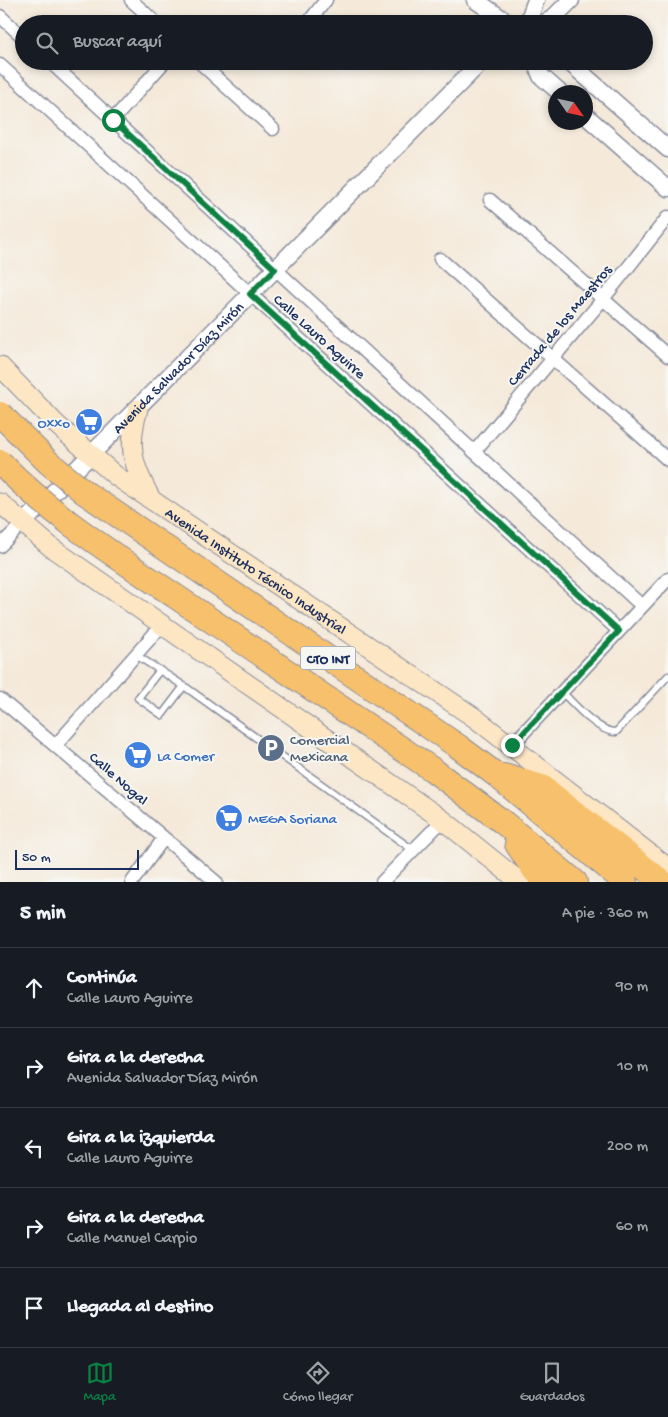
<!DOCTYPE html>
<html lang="es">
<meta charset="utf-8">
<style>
body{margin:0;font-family:"Gochi Hand",sans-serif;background:#242831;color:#f1f3f6}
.compass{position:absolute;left:548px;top:85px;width:45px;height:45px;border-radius:50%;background:#171b24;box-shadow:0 2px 8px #0003;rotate:124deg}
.scale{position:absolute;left:15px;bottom:12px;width:124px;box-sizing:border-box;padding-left:5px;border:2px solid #1b2f5e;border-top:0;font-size:14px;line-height:18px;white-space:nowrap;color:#1b2f5e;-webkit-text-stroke:4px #f6f6f2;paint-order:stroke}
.stop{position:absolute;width:15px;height:15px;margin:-11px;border:4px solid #0b8043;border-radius:50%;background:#fff}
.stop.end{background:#0b8043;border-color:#fff;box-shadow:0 1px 5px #0008}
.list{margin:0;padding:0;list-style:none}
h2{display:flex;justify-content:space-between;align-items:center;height:65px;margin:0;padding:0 20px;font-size:21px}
h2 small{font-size:16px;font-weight:400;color:#9ea1a6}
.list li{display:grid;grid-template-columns:32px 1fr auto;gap:15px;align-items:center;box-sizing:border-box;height:80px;padding:0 20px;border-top:1px solid #363941}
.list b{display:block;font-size:19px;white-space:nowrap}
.list p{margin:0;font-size:16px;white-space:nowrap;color:#9ea1a6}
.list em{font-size:16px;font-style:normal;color:#9ea1a6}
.icon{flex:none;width:28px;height:28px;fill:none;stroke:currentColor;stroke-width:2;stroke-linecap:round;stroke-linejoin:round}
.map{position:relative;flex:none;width:668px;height:882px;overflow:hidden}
.search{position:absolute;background:#171b24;box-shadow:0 2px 8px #0003;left:15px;right:15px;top:15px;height:55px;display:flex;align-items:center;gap:12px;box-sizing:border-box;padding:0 18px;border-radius:28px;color:#9ea1a6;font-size:19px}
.sheet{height:465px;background:#171b24}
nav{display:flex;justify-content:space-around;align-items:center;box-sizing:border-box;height:70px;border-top:1px solid #363941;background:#171b24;font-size:14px;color:#9ea1a6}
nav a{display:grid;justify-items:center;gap:2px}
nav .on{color:#0b8043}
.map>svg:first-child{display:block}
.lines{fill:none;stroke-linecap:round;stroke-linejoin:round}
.service-casing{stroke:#888c9c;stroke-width:9}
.minor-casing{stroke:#888c9c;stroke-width:15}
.tertiary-casing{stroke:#888c9c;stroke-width:19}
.secondary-casing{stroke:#888c9c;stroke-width:21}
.motorway-casing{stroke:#888c9c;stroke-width:26}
.service{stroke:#fff;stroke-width:6}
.minor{stroke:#fff;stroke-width:12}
.tertiary{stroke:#fff;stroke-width:16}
.secondary{stroke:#fce6c4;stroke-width:19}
.motorway{stroke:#f7c06c;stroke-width:24}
.motorway-bridge-casing{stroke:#888c9c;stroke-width:26;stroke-linecap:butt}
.motorway-bridge{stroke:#f7c06c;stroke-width:24}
.route{stroke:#0b8043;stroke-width:6}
.labels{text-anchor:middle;stroke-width:4;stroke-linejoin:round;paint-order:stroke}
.shield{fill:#f6f6f2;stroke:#5d6b8a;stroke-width:1}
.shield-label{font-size:14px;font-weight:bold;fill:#1b2f5e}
.street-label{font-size:15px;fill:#1b2f5e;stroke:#f6f6f2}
.shop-label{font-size:15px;fill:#366cbe;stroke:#f6f6f2;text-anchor:start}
.service-label{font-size:15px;fill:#4e5e75;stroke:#f6f6f2;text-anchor:start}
</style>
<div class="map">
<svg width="668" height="882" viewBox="0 0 668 882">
<rect width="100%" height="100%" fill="#f6f6f2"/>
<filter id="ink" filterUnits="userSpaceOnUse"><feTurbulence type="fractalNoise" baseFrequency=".02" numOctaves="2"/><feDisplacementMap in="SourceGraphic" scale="10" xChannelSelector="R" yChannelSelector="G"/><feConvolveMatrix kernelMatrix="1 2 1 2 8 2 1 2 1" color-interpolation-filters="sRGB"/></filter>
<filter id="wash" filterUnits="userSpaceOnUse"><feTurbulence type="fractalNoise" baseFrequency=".0096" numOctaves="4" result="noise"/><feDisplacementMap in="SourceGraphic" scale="20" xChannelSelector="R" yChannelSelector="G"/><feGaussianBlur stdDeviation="1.12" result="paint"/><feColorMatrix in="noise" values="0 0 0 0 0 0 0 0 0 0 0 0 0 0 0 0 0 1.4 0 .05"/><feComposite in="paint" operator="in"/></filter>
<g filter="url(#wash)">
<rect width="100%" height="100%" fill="#f5e9d9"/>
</g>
<g filter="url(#ink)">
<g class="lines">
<g class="service-casing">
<path id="service" d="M136,655l48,31 229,164
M160,670l-22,28 24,17 22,-29
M562,692c12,12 37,41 54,40l52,-56"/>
</g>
<g class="minor-casing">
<path id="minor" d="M131,0l26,24
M0,16l24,22
M307,24l19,-24
M49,61l593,545
M198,61l75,68
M0,65l619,566
M113,120l52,-59
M490,200l178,156
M440,259l228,201
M474,452l129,-153 65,-82
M0,546l22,-22
M0,699l216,183
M56,745l106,-120
M512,745l156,-166
M132,882l32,-44
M382,882l61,-62"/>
</g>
<g class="tertiary-casing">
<g id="tertiary">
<path d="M475,0l35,24"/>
<path d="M527,24l9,-24"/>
<path d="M542,24l10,-5 19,-19"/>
<path d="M535,61l6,15 18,16"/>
<path d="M568,61l100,88"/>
<path d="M586,116l82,72"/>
<path id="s1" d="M22,524l460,-463"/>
</g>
</g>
<g class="secondary-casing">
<g id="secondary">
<path id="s2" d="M0,366l57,59 59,51 359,242 193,150"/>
<path d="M138,409c-11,37 -6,55 12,88"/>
<path d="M0,503l52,45 391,272 77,62"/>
</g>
</g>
<g class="motorway-casing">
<path id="motorway" d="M197,569l262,178 36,27 130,108
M175,596l258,174 71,53 71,59
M504,776l38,11 120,95
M517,844l18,27 13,11"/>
</g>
<use href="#service" class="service"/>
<use href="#minor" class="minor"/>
<use href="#tertiary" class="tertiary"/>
<use href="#secondary" class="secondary"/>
<use href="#motorway" class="motorway"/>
<g class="motorway-bridge-casing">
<path id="motorway-bridge" d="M0,414l48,48 36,30 113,77
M0,462c52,54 114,93 175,134"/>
</g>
<use href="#motorway-bridge" class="motorway-bridge"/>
</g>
</g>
<g class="lines" filter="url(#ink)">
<path class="route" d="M113,120l162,149 -25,25 369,337 -107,114"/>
</g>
<defs>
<g id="supermarket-disc" transform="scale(1.4375)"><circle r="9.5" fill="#3f7fe0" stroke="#f6f6f2"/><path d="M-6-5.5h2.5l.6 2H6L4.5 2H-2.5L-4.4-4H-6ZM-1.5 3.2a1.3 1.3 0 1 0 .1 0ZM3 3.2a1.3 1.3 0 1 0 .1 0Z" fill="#fff"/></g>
<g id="parking-disc" transform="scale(1.4375)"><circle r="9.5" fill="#5c6f8a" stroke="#f6f6f2"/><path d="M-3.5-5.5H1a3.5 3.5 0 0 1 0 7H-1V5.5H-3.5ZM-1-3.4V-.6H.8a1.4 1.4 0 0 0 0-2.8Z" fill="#fff"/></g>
</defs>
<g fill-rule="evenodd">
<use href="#supermarket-disc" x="89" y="422"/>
<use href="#parking-disc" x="271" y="748"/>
<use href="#supermarket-disc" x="138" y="755"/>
<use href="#supermarket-disc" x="229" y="818"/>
</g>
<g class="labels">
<rect class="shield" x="300.5" y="646.5" width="55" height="23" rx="4"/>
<g class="shield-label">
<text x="328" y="663">CTO INT</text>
</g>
<g class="street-label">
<text transform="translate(559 325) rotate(-50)" y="5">Cerrada de los Maestros</text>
<text transform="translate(320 336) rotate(42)" y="5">Calle Lauro Aguirre</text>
<text dy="5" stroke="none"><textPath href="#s1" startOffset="221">Avenida Salvador Díaz Mirón</textPath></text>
<text dy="5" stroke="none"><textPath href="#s2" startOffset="329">Avenida Instituto Técnico Industrial</textPath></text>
<text transform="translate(119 778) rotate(41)" y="5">Calle Nogal</text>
</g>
<g class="shop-label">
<text x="70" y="427" text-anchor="end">Oxxo</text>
<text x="157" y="760">La Comer</text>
<text x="248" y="823">MEGA Soriana</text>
</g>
<g class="service-label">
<text x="290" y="744">Comercial<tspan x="290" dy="17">Mexicana</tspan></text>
</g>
</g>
</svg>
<svg class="compass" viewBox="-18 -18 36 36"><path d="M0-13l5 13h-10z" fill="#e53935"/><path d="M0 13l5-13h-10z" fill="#9ea1a6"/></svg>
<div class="scale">50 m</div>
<div class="stop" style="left:113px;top:120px"></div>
<div class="stop end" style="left:512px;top:745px"></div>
<div class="search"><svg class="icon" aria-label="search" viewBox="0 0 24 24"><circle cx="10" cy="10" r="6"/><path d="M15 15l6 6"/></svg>Buscar aquí</div>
</div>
<section class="sheet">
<h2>5 min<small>A pie · 360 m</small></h2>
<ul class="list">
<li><svg class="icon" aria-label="ahead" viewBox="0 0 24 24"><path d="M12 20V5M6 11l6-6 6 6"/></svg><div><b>Continúa</b><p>Calle Lauro Aguirre</p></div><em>90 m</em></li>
<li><svg class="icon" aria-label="right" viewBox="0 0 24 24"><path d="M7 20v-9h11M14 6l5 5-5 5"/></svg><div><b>Gira a la derecha</b><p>Avenida Salvador Díaz Mirón</p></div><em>10 m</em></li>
<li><svg class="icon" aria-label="left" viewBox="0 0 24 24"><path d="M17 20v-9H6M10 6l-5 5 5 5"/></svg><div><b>Gira a la izquierda</b><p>Calle Lauro Aguirre</p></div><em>200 m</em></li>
<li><svg class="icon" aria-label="right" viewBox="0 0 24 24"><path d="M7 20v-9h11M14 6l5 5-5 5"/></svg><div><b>Gira a la derecha</b><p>Calle Manuel Carpio</p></div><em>60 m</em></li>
<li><svg class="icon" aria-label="arrive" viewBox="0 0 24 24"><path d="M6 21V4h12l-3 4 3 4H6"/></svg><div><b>Llegada al destino</b></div></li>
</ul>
</section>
<nav>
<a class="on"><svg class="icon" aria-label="map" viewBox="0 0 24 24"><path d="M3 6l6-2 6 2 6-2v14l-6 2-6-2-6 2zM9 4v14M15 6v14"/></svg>Mapa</a>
<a><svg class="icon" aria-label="directions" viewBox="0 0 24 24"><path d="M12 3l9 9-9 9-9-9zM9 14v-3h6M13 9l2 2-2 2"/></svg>Cómo llegar</a>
<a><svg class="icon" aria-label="saved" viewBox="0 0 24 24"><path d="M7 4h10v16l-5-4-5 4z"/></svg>Guardados</a>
</nav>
